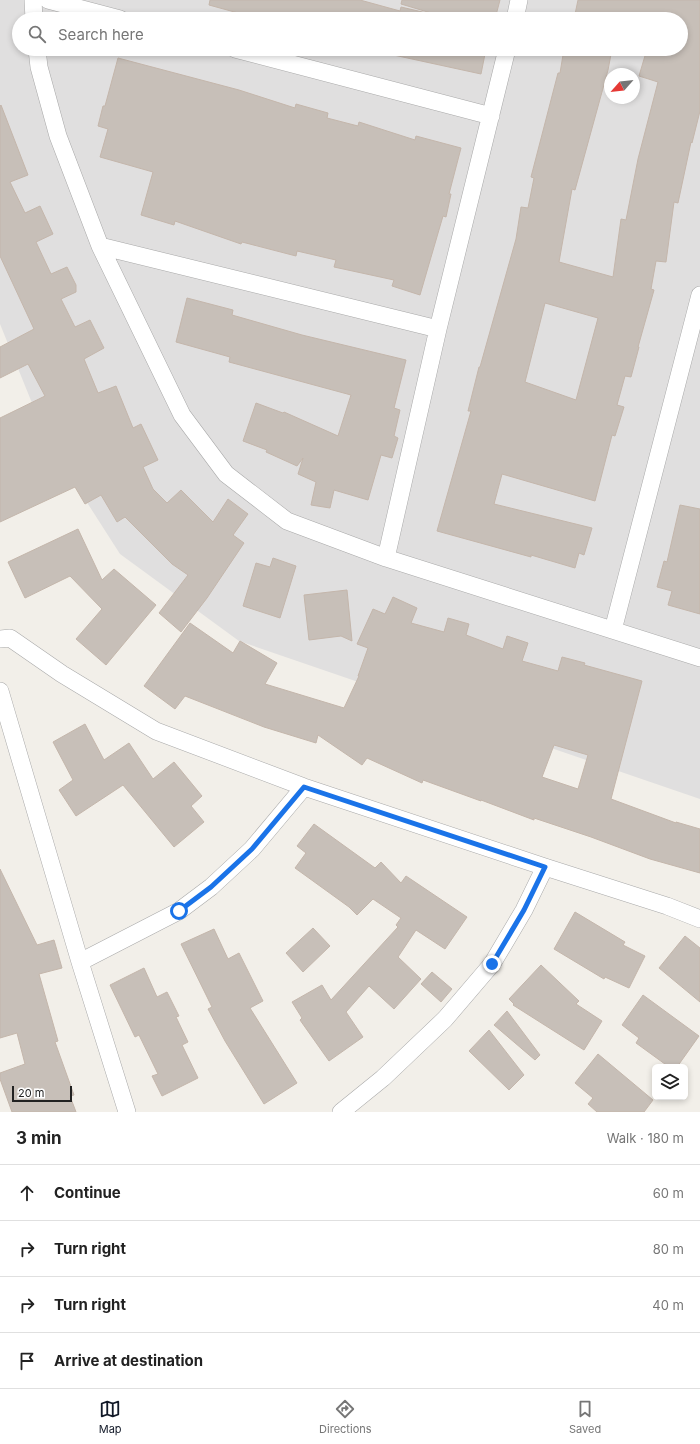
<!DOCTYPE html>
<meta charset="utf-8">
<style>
body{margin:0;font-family:Inter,sans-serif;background:#f2f2f2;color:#222}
.controls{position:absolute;right:12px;bottom:12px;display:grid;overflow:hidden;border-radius:6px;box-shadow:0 2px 6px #0003}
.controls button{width:36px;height:36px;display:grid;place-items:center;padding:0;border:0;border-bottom:1px solid #e0e0e0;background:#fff;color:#222;font:20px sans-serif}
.compass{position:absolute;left:604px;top:68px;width:36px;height:36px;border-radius:50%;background:#fff;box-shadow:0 2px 6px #0003;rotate:243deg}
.scale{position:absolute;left:12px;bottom:10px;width:60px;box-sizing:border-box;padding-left:4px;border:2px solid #222;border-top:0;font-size:11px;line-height:14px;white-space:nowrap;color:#222;-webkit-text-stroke:3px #fff;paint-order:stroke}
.stop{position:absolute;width:12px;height:12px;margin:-9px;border:3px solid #1a73e8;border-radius:50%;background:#fff}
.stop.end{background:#1a73e8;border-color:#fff;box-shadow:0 1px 4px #0008}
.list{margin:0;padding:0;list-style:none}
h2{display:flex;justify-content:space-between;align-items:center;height:52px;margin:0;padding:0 16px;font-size:17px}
h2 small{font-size:13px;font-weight:400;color:#767676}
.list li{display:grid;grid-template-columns:26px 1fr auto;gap:12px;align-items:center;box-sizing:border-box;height:56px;padding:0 16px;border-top:1px solid #e0e0e0}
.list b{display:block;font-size:15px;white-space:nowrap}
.list em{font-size:13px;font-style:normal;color:#767676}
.icon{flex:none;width:22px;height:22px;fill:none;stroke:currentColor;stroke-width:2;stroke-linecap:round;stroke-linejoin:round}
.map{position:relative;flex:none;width:700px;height:1112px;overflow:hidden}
.search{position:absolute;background:#fff;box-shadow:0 2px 6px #0003;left:12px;right:12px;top:12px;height:44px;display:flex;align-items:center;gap:10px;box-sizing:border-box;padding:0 14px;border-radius:22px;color:#767676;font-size:15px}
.sheet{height:276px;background:#fff}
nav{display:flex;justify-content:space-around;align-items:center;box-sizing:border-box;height:56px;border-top:1px solid #e0e0e0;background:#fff;font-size:11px;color:#767676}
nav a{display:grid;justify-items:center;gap:2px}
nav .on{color:#111827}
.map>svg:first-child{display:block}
.residential{fill:#e0dfdf;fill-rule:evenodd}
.building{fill:#c7bfb8;stroke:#c4b6ab;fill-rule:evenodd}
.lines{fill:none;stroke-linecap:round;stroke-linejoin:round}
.minor-casing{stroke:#a9a9a9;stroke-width:18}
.minor{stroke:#fff;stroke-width:17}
.route{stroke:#1a73e8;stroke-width:5}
</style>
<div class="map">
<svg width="700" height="1112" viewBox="0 0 700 1112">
<rect width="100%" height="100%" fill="#f2efe9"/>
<path class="residential" d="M0,0h700v799l-461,-158 -119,-87 -73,-114 -47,-116zM19,19h662v30h-662zM610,74h24v24h-24z"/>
<path class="building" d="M210,0h150l40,11 1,-4 30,7 -1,5h-170l-51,-14z
M402,0h98l-5,19h-44l-50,-15z
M578,0h122v111l-8,32 -1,-1 -13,61 -4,-1 -8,60 -10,-1 -5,28 3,1 -16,57h1l-8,30 -6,-1 -8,29 7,2 -9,29 -3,-1 -17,66 -93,-27 -8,30 98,24 -8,27 -5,-2 -4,15 -44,-13v2l-94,-26 34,-120h-3l11,-44h1l36,-128 5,-32 7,1 6,-30 -3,-1 27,-104h2l4,-24h48l-4,21 -33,120 -3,-1 -13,73 54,15 8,-58 5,1 12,-61 20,-77 -19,-6 8,-27h34v-30h-107zM545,303l53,15 -22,82 -51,-18z
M390,49h96l-5,25 -92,-20z
M118,58l121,32 56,18 1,-4 32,9 -1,5 31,8 1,-4 56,18 1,-4 45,12 -12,46h2l-5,23 -3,-1 -23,79 -28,-9 2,-6 -60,-13 2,-7 -39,-9 -1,5 -54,-14 -1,2 -66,-23 -1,4 -33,-10 12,-43 -53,-15 8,-28 -10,-3 5,-20h2z
M1,105l27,70 -18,7 15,31 15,-7 13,28 -17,8 15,32 16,-7 9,18v7l-15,7 14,28 15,-7 14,28 -20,11 14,34 18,-7 17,42 8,-4 17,36 -15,7 10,22 14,14 14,-13 32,32 15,-23 20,15 -15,21 11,8 -37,55 -26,34 -22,-19 29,-38 -16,-11 -47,-47 -8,5 -16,-27 -16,9 -10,-17 -75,35v-104l45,-22 -17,-32 -28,14v-31l34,-18 -34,-73v-150z
M187,298l46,12 -1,5 70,20 104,25 -12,48 6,2 -6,26 4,2 -6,20 -11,-3 -13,45 -34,-10 -4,18 -19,-3 5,-23 -18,-8 5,-16 -6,8 -31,-14 1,-2 -24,-9 13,-38 27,10 1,-1 54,24 13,-41 -122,-33 1,-5 -54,-15z
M680,505l20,4v105l-32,-9 4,-14 -15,-4 7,-26 3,1z
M78,529l24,51 12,-11 42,36 -50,60 -30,-26 26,-30 -32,-33 -45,22 -17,-36z
M273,558l23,8 -16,52 -37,-12 13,-43 14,4z
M347,590l5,51 -11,-5 -32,4 -5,-45z
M393,597l24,11 -6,15 33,9 4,-14 21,6 -3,11 37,14 4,-13 21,7 -6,18 36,10 4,-14 23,6 -1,2 58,16 -31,118 65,24v-1l24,7v44l-50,-14 -59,-22 -57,-19v2l-53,-20v1l-58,-21 -1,3 -55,-25 -5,7 -44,-30 -2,8 -52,-16 -79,-31 -10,13 -31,-23 46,-63 43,30 7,-12 37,22 -12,21 79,24 15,-32h-1l10,-28 -11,-4 16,-35 12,5zM554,745l34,10 -10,34 -36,-12z
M85,724l19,36 25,-17 24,36 21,-17 28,34 -11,10 13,16 -30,25 -51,-62 -47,31 -17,-26 14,-10 -20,-38z
M314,824l61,44 6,-6 20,21 5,-7 61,41 -22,32 -29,-19 -18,27 23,22 -27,30 -25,-23 -23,26 17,25 -34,24 -29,-41 2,-2 -10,-16 30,-17 9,15 67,-73 -2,-2 5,-7 -28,-19 -16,16 -8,-8 -54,-39 11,-15 -9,-7z
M0,869l37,76 17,-5 8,28 -23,6 19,67 -3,1 19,53 -4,1 6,16h-64l-12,-33v-6l25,-9 -8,-31 -17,5z
M575,912l50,30 -2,3 22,11 -16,32 -24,-11 -1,2 -50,-30z
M313,928l17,18 -27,26 -17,-19z
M214,929l14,30 11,-6 24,48 -13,7 47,75 -33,21 -39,-63 -17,-32 4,-2 -31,-63z
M685,936l15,12v54l-41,-34z
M541,965l38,36 -3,3 26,17 -18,29 -71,-45 1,-1 -5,-5z
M144,968l13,29 10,-5 12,24 -3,1 12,25 -6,3 16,33 -36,18 -10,-20 6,-2 -19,-39 -4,2 -25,-52z
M432,972l20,17 -11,13 -20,-18z
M643,995l56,41 -22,31h-8l-33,-24 3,-5 -17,-13z
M507,1011l33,44 -5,5 -41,-35z
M489,1030l35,45 -15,15 -40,-39z
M598,1054l55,46 -9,12h-47l-9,-8 5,-6 -18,-15z"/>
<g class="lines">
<g class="minor-casing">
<path id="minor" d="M33,0l1,19
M48,0l72,19
M515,19l4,-19
M37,49l2,18 19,69 42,110 82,169 44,59 61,47 99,37 314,100
M235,49l256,67
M100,246l338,83
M386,558l52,-229 69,-280
M613,630l87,-335
M0,639l10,-1 52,36 94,57 148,56 241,80 122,39 33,13
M0,691l80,271 47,150
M80,962l99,-51 32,-24 41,-38 52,-62
M341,1112l42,-34 62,-59 47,-55 32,-54 21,-43"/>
</g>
<use href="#minor" class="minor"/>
</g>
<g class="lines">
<path class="route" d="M179,911l32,-24 41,-38 52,-62 241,80 -21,43 -32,54"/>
</g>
</svg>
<div class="controls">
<button><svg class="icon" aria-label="layers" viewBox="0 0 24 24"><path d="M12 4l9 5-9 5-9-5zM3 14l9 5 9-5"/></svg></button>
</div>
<svg class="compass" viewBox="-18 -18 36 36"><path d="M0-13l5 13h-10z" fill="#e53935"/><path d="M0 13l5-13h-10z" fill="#767676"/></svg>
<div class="scale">20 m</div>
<div class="stop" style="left:179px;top:911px"></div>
<div class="stop end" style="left:492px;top:964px"></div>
<div class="search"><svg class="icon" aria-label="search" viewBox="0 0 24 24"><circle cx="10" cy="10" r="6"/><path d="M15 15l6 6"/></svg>Search here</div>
</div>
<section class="sheet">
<h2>3 min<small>Walk · 180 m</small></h2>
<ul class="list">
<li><svg class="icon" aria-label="ahead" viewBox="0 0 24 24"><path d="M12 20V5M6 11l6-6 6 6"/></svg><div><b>Continue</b></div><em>60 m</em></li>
<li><svg class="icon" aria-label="right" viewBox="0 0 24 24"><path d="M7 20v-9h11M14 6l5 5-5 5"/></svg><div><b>Turn right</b></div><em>80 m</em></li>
<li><svg class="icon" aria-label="right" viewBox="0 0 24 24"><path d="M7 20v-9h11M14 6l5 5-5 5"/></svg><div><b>Turn right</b></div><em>40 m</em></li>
<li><svg class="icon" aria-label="arrive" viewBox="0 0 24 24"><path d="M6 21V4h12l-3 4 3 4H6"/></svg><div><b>Arrive at destination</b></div></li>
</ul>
</section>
<nav>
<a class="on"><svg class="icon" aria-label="map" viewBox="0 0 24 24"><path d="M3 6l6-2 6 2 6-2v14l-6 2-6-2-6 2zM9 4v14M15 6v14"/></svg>Map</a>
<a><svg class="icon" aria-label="directions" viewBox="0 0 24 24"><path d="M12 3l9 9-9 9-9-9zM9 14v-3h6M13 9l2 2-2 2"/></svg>Directions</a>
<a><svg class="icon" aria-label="saved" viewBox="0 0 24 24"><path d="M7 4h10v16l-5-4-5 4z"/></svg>Saved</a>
</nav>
